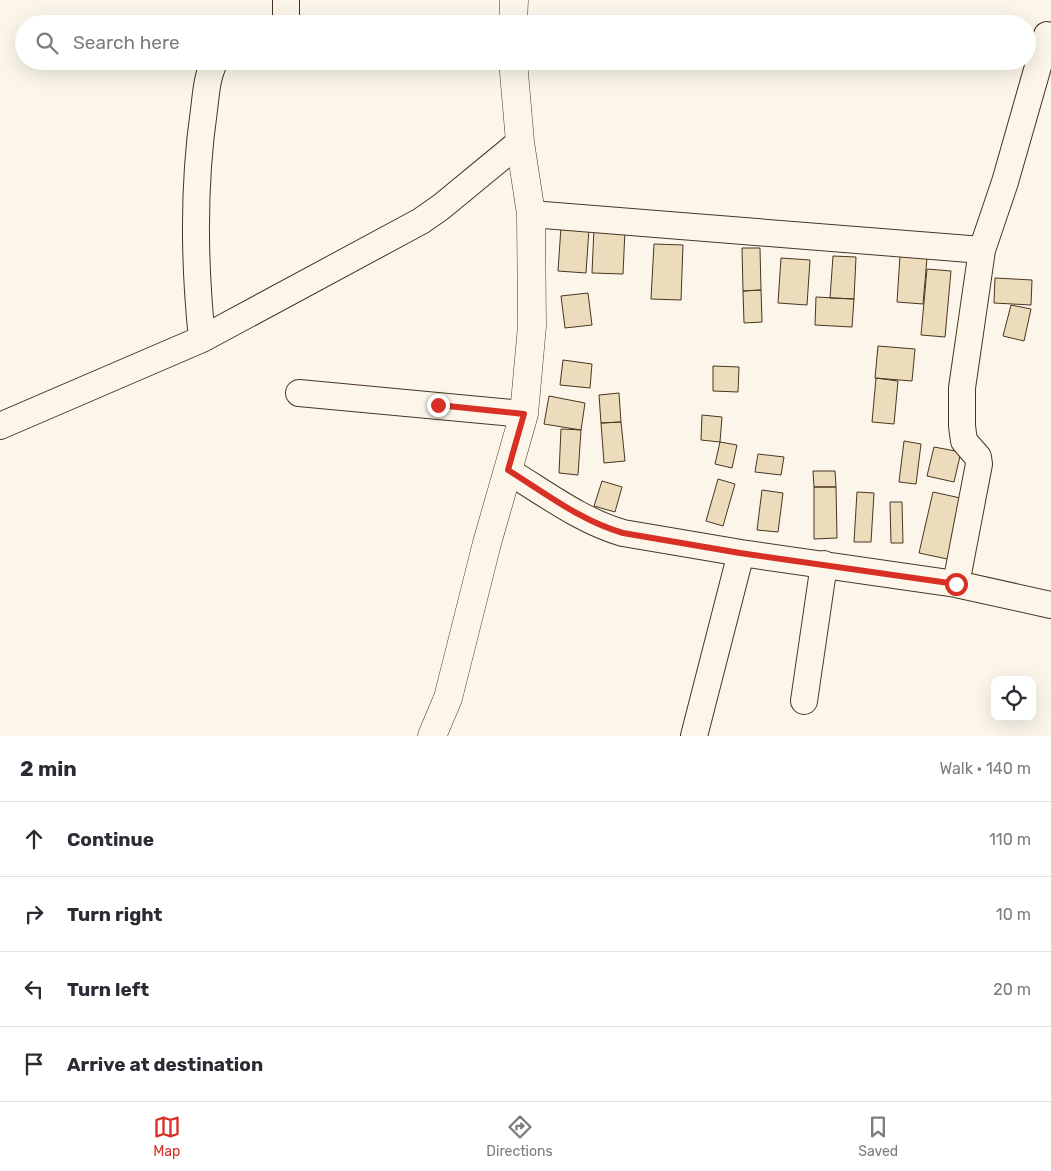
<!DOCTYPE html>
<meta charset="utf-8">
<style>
body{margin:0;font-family:Rubik,sans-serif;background:#f7f7f7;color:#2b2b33}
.controls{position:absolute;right:15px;bottom:15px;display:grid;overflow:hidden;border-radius:10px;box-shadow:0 5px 20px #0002}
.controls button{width:45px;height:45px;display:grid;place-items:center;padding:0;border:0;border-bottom:1px solid #e1e1e2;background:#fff;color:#2b2b33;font:25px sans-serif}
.stop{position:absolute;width:15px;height:15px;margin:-11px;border:4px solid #d93025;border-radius:50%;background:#fff}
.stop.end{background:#d93025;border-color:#fff;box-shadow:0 1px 5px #0008}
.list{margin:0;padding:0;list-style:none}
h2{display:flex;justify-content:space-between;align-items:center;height:65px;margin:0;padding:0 20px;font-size:21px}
h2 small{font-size:16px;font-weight:400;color:#7c7c81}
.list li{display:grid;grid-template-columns:32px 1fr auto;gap:15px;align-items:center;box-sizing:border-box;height:75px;padding:0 20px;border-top:1px solid #e1e1e2}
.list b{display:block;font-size:19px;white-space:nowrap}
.list em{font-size:16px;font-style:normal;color:#7c7c81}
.icon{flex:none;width:28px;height:28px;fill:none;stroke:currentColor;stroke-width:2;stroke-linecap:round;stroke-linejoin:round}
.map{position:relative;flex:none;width:1051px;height:736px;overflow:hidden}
.search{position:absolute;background:#fff;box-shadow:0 5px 20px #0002;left:15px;right:15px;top:15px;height:55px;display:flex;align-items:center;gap:12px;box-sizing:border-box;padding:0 18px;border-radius:28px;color:#7c7c81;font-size:19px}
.sheet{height:365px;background:#fff}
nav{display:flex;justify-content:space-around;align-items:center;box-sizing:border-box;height:70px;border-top:1px solid #e1e1e2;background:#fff;font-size:14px;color:#7c7c81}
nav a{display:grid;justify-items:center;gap:2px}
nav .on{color:#d93025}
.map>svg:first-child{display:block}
.building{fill:#ecdcbc;stroke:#4a3520}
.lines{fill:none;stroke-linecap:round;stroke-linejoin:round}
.minor-casing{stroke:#4a3520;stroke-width:28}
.tertiary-casing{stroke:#4a3520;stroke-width:29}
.minor{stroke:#fbf6e9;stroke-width:26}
.tertiary{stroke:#fbf6e9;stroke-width:28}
.route{stroke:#d93025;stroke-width:6}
</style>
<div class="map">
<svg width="1051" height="736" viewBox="0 0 1051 736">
<rect width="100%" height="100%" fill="#fbf6e9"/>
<path class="building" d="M561,227l28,2 -3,44 -28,-2z
M594,228l31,2 -2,44 -31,-1z
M654,244l29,1 -2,55 -30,-1z
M742,248h18l1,42 -18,1z
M833,256l23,1 -2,42 -24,-1z
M900,256l27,2 -4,46 -26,-2z
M781,258l29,2 -3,45 -29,-2z
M927,269l24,2 -6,66 -24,-2z
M995,278l37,2 -1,25 -37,-2z
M761,290l1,32 -18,1 -1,-32z
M588,293l4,32 -27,3 -4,-32z
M816,297l38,2 -2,28 -37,-2z
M1011,305l20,4 -7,32 -21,-5z
M878,346l37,3 -3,32 -37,-3z
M563,360l29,4 -2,24 -30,-3z
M713,366l26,1 -1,25 -25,-1z
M876,378l22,3 -4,43 -22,-2z
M619,393l2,29 -20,1 -2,-28z
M549,396l36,7 -4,27 -37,-6z
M702,415l20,2 -2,25 -19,-2z
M621,422l4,39 -21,2 -3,-40z
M561,429l20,1 -3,45 -19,-2z
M904,441l17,3 -5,40 -17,-2z
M720,442l17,3 -5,23 -17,-4z
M934,447l27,5 -7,30 -27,-6z
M758,454l26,3 -3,18 -26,-3z
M813,471h22l1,16h-22z
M718,479l17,5 -12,42 -17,-5z
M602,481l20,6 -7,25 -21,-6z
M814,487h22l1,51 -23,1z
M762,490l21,3 -5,39 -21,-2z
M857,492l17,1 -3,49h-17z
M933,492l32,7 -13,61 -33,-7z
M890,502h12l1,41h-12z"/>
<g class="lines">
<g class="minor-casing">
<path id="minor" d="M286,0v24
M531,214l451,36
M202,339c-8,-77 -9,-153 2,-229 2,-16 3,-35 11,-49
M299,393l225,21
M0,426l202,-87 219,-118 20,-14 79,-65
M508,471c37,22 73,50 115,62l118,20 215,31 95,21
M956,584l23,-120 -1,-7 -14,-16 -2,-15v-38l20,-138 23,-68 42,-147
M804,701l20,-137
M694,736l47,-183"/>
</g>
<g class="tertiary-casing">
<path id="tertiary" d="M513,24l1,-24
M432,736l16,-38 39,-155 37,-129 8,-88 -1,-112 -11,-72 -7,-81"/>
</g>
<use href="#minor" class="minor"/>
<use href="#tertiary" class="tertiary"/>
</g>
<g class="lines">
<path class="route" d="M438,405l86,9 -16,56c37,23 73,51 115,63l117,20 216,31"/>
</g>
</svg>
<div class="controls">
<button><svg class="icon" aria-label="locate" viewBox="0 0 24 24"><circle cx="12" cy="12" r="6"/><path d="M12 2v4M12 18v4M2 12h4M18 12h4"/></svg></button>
</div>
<div class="stop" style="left:956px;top:584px"></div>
<div class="stop end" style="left:438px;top:405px"></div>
<div class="search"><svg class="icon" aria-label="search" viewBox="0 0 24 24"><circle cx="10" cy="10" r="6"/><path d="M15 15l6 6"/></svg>Search here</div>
</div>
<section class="sheet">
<h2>2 min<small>Walk · 140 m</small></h2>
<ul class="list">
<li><svg class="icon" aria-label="ahead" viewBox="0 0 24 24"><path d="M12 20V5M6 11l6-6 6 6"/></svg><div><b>Continue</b></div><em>110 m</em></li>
<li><svg class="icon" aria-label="right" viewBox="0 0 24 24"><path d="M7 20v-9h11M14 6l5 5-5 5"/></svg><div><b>Turn right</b></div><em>10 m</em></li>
<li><svg class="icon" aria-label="left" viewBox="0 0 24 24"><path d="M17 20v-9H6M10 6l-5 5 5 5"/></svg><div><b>Turn left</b></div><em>20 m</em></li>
<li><svg class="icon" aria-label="arrive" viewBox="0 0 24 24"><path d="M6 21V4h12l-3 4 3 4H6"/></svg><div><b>Arrive at destination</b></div></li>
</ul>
</section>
<nav>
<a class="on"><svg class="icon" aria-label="map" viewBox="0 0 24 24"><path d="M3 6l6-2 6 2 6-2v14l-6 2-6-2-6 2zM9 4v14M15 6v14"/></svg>Map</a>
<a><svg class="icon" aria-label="directions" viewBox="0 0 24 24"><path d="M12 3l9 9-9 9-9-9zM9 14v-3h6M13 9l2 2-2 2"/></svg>Directions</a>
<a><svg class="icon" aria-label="saved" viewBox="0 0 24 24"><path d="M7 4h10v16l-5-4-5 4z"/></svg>Saved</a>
</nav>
